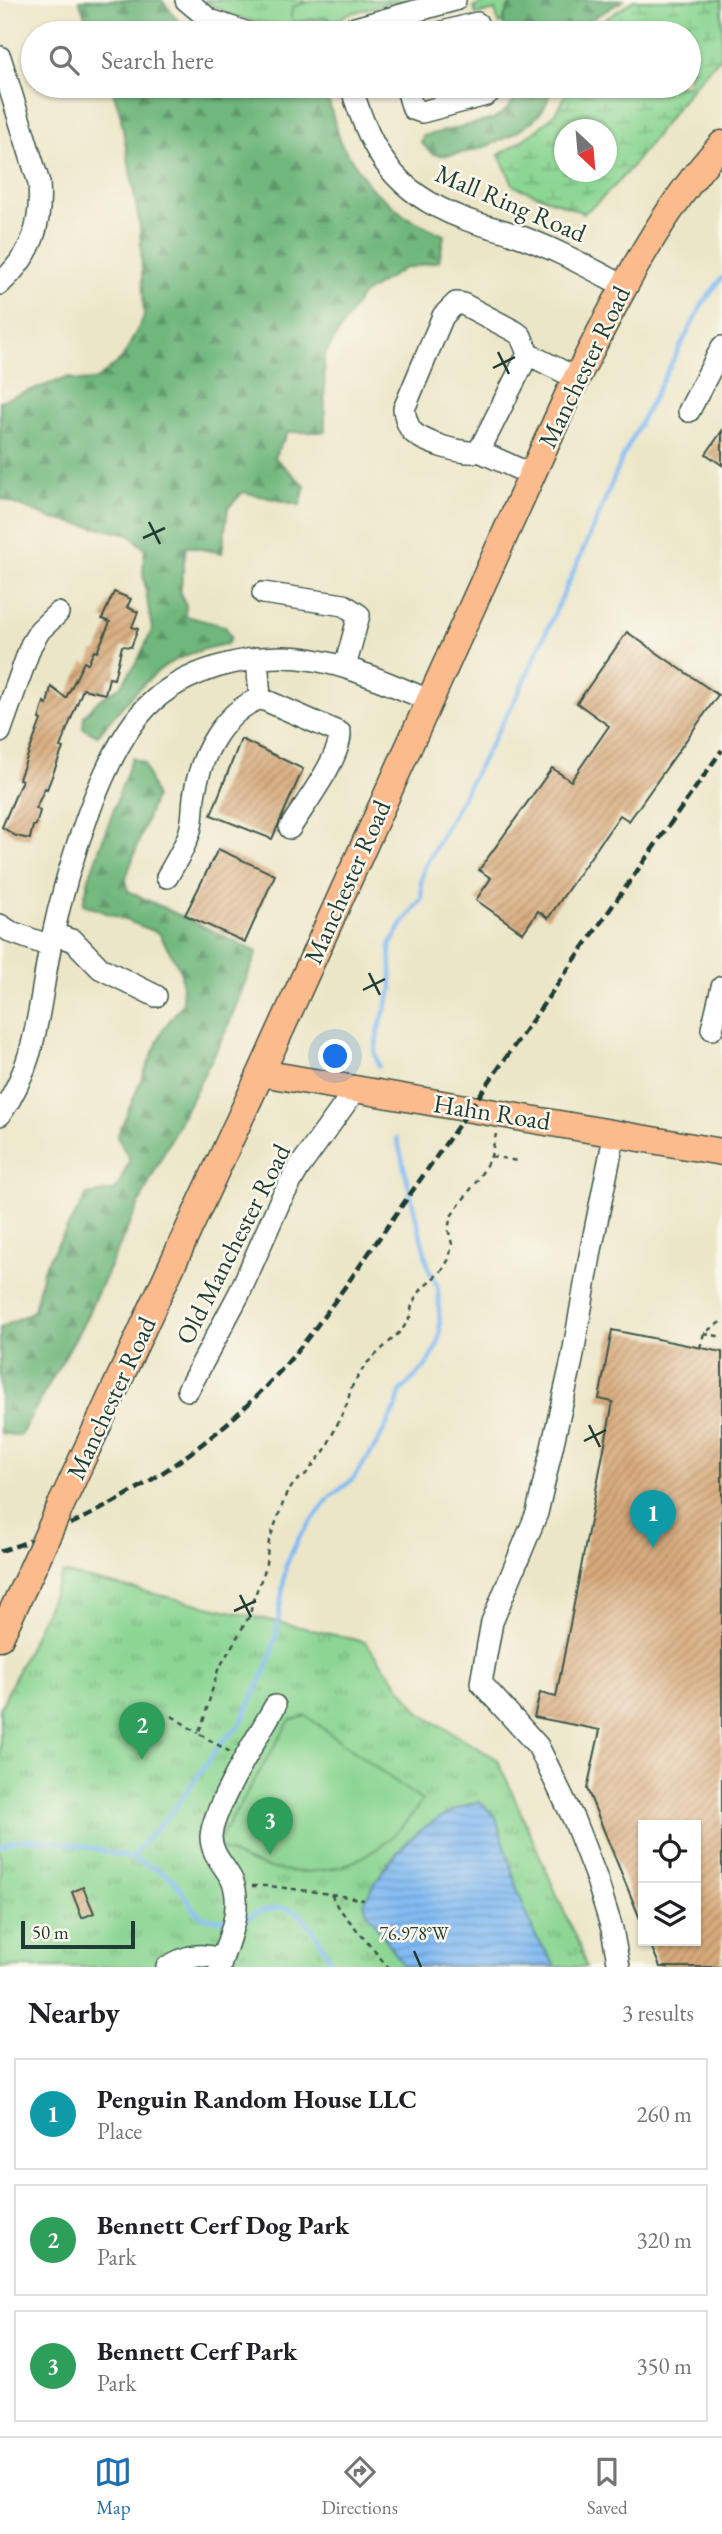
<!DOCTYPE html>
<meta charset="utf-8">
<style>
body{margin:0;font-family:"EB Garamond",serif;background:#f6f6f6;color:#202124}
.controls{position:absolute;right:21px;bottom:21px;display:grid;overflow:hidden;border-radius:0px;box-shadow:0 2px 5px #0004}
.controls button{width:63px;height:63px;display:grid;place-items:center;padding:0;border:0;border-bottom:2px solid #e0e0e0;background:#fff;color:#202124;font:35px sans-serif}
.compass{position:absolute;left:554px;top:119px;width:63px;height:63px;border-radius:50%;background:#fff;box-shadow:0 2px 5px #0004;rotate:154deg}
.scale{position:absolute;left:21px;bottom:18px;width:114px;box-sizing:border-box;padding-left:7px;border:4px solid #1f3d34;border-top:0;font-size:19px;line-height:24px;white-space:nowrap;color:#1f3d34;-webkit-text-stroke:5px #fbf7ec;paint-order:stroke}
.you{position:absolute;left:336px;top:1057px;width:24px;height:24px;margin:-18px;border:5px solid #fff;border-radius:50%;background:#1a73e8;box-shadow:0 0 0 10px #1a73e833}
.badge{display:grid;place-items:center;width:46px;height:46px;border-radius:50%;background:#1f6fb2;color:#fff;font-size:23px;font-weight:700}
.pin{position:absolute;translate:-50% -58px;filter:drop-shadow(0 2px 4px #0008)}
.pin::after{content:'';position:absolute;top:37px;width:24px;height:21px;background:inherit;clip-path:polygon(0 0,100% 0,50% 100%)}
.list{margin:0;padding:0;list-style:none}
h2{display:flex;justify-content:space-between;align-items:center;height:91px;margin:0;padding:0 28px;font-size:30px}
h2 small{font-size:23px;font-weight:400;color:#757577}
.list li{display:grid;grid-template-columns:46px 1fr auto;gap:21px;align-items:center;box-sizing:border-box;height:112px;margin:0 14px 14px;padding:0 14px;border:2px solid #e0e0e0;border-radius:0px}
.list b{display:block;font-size:26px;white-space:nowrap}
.list p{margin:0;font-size:23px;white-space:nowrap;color:#757577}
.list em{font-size:23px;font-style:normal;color:#757577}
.icon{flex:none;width:38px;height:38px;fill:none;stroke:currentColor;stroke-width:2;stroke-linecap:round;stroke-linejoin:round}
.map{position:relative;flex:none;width:722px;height:1967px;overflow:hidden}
.search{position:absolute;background:#fff;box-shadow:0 2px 5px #0004;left:21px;right:21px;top:21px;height:77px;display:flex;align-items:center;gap:18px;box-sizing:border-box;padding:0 24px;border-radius:38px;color:#757577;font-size:26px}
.sheet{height:469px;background:#fff}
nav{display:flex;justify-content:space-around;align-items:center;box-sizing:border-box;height:98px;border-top:2px solid #e0e0e0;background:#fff;font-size:19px;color:#757577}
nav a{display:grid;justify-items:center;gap:4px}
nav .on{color:#1f6fb2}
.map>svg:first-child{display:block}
.grass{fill:url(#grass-tufts);stroke:#558a64;stroke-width:2}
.forest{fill:url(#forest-firs);stroke:#487a58;stroke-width:2}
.wetland{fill:url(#wetland-marsh);stroke:#558a64;stroke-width:2;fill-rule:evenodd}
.garden{fill:#8bd693;stroke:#558a64;stroke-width:2}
.water{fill:url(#water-rules);stroke:#507c94;stroke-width:2}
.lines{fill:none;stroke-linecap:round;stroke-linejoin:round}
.stream{stroke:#82bbf3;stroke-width:4.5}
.building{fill:url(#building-hatch)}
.minor-casing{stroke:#3e564a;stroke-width:24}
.major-casing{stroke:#3e564a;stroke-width:29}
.path{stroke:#3e564a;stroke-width:2.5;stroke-dasharray:5 5;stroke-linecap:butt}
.minor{stroke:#fff;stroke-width:21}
.major{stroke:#fbbb8c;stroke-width:26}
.rail{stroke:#1f3d34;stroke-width:4.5;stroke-dasharray:10 5;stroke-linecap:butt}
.major-bridge-casing{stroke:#3e564a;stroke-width:29;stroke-linecap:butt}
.major-bridge{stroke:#fbbb8c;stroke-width:26}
.ticks{fill:none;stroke:#1f3d34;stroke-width:2.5}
.labels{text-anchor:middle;stroke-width:5;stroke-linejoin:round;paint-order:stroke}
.street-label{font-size:26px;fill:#1f3d34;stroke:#fbf7ec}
.ticks-label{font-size:18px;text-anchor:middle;fill:#1f3d34;stroke:#fbf7ec;stroke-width:5;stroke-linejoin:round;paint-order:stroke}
</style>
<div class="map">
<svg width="722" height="1967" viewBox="0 0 722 1967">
<defs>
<pattern id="grass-tufts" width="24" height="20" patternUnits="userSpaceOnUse" patternTransform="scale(1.75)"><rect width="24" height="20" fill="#8bd693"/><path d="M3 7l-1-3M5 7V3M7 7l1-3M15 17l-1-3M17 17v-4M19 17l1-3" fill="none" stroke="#71af79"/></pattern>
<pattern id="forest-firs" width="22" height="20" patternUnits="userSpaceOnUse" patternTransform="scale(1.75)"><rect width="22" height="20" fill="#70b77d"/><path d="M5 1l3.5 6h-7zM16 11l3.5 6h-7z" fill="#5b9667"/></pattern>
<pattern id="wetland-marsh" width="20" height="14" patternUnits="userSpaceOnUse" patternTransform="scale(1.75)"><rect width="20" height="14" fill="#8bd693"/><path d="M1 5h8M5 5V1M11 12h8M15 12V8" fill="none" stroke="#71af79"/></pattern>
<pattern id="water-rules" width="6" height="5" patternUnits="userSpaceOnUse" patternTransform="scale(1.75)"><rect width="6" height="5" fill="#82bbf3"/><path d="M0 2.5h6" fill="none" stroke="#6a99c6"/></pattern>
<pattern id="building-hatch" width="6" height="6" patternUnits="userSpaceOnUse" patternTransform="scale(1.75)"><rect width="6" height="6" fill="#d8aa7b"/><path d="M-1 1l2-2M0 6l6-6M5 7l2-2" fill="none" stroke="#af8c66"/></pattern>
</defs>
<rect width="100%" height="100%" fill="#fbf7ec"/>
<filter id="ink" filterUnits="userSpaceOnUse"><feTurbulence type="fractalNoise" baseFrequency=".0143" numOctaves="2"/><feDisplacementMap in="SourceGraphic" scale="14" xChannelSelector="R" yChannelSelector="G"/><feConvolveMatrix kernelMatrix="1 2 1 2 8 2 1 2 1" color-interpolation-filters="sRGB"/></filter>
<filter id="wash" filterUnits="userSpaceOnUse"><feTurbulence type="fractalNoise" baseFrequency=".00686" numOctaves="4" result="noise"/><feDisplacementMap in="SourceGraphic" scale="28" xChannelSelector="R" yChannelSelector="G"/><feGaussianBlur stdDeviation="1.57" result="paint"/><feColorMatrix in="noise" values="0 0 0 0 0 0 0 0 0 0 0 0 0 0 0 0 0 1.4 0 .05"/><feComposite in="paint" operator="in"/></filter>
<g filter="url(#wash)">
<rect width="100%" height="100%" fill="#ece6c8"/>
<path class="grass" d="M205,0h99l1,3 -8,2 4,15 26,-3 4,4c-42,6 -91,6 -126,-21z
M491,0h23l-6,8 -6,15 -3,1 -4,-14 -19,5 -2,-8z
M63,1573l302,69 56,72 77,46 83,190 5,17h-586v-258z"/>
<path class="forest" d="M79,0h83l18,23 18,10h-107z
M514,0h110l-56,33h-63c-4,-13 1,-23 9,-33z
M111,86h213l17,58 30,44 35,29 38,18 -5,26 -36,8 -42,27 -37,60 1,76h-37l-14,25 31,29 -5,19 -57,-13 -15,16 -6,45 -36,-7 -6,47 6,12 -1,11 40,10 6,11 -4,7c-19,3 -51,13 -66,25 -24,19 -45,44 -64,67l-14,-8 1,-12 15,-16 22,-14 18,-28 13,-28 -9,-57 2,-24 -16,-15 -76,-15 -53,-21v-97l69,-24 8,4 19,-1 26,-21 22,-42 -4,-90 -20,-115z
M518,86h31c7,40 -78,72 -111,69 -8,-1 -12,-7 -17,-13l2,-6 70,-17c14,-8 23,-16 25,-33z
M132,758l12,5 11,33 -29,82 2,13 129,61 -31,79 -73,143 -70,150 -63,112 -20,-3v-105l34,-17 10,-44 43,-72 29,-5 14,-30 -13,-23 46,-108 20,-26 -2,-32 -22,-38 -76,-29 6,-26z"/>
<path class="wetland" d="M634,0h88v56c-52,48 -81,115 -138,157l-70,-27 -15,-31c23,-15 67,-38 67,-69h123v-53h-104zM564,130h42v42h-42z"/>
<path class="garden" d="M315,0h94l-19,5 -2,-2 -44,12 -1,3 -12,3 -4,-4 -33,5 -3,-5 1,-10z
M306,1716l116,85c-38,56 -88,82 -157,66 -17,-4 -33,-13 -49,-21l74,-126z"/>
<path class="water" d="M479,1801l17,16 22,74 16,42 22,34h-151l-39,-57 -2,-8c28,-52 58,-83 115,-101z"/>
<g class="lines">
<path class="stream" d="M379,1066l-4,-14 3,-21 14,-42 -2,-44 13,-22 19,-25 -1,-16 3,-14 95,-176 76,-168 28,-68 80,-153 19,-25
M0,1847c6,-3 13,-7 20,-7 33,-4 126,17 151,38 14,11 18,34 35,40 7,2 15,1 22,2
M132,1859l9,-14 32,-34 50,-71 16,-13 29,-62 8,-29 10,-71 12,-26 32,-42 22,-17 23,-33 20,-38 6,-18 25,-25 12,-22 2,-14 -2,-43 -9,-17 -32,-132
M240,1922c7,-3 13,-8 20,-10 45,-18 55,24 74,55"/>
</g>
<g id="blocks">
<path class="building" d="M722,431v34l-16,-11z
M114,592l17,7 -4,8 11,5 -6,15 6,2 -7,18 -9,-1 -8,33 -5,-1 -4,16 -22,-5 -23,58 3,1 -16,41 -2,-1 -9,20 4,3 -4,14 -3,1 -3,13 -14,-3 -14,-9 20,-47 -3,-1 22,-59 -2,-1 5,-17 3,3 4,-18 15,11 18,-36 4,2 6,-13 3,1 13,-30 -8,-3z
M627,632l91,63 -89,126 -9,-6 -72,103 -10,-7 -15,22 -47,-33 15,-22 -12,-8 73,-102 19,13 38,-55 -32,-23z
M241,739l62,30 -31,70 -61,-24z
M218,849l57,26 -30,67 -60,-27z
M612,1330l110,22v615h-62l-11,-26h47v-116h-53v101l-56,-137 13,-59 -66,-13 6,-24 16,4 57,-295 -14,-3z
M83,1887l11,26 -12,5 -10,-26z"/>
</g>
</g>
<g filter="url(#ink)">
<use href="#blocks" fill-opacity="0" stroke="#3e564a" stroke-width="2"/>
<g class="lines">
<g class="minor-casing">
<path id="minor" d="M186,0l24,20 38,13
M337,33l118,-33
M439,33l38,-10 2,10
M0,57l39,126c3,44 -7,71 -39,101
M351,86c20,67 43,106 111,132 17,7 35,10 51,16 39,13 75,33 111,52
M406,86l7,23 9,3 64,-17 5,-4 1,-5
M689,411l33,-64
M479,451c-13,5 -59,-9 -68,-21 -4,-6 -6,-14 -7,-21l39,-93 13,-13 7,1 53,28 5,4 7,18
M532,475l-53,-24 49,-97 48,24
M263,593l81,12 15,10 -14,52
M257,658l3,40 80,35c1,24 -36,72 -50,95
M0,732l31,-87 9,-15 18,-17
M167,877c8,-14 17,-28 22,-43 5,-13 3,-29 6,-43 7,-38 28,-78 65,-93
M0,925l11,7 39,14
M53,934l21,7 26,27 56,28
M712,1029l10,-42
M0,1115c39,-56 38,-109 51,-172 14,-66 51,-197 102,-242 39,-35 110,-51 161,-41 40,7 77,25 115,40
M615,1132l-24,118 -19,110 -35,153 -45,109 -11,61 57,63 36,74 22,57 16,52 7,38
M188,1390l51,-96 41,-93 18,-32 57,-79
M222,1959c8,-23 21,-54 10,-79 -7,-14 -21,-26 -21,-43 1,-28 49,-104 64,-131
M167,1967c21,-12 31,-14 55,-8l-2,8"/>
</g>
<g class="major-casing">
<path id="major" d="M261,1073l461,79
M61,1505l200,-432 307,-678c45,-88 87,-178 154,-251
M0,1637l34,-72"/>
</g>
<path class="path" d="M491,1156l26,5
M704,1333l18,4
M700,1348l4,-15 18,-12
M172,1716l26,17
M230,1752l-32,-19 5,-11 15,-52 32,-55 3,-15 12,-30 4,-29 17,-46 9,-13 11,-8 19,-24 22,-46 4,-16 15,-24 36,-34 8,-13 2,-13 9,-14 22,-21 6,-10 3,-15 -4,-15 3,-13 28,-38 12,-22 5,-22
M252,1886h18l61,8 6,12 51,61
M331,1894l33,6"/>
<use href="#minor" class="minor"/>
<use href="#major" class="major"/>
<path class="rail" d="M0,1551c98,-30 199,-93 269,-168 32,-33 58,-71 85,-109l368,-524"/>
<g class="major-bridge-casing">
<path id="major-bridge" d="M34,1565l27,-60"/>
</g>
<use href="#major-bridge" class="major-bridge"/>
</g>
</g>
<path class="ticks" d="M498,352l11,22M493,368l22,-11M149,522l11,22M143,538l22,-10M369,973l11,22M363,990l22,-11M589,1425l11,22M584,1441l22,-11M240,1595l11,22M234,1611l22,-10M414,1951l7,16"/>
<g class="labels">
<g class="street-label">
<text transform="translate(511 203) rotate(23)" y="9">Mall Ring Road</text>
<text transform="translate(584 367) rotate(-64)" y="9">Manchester Road</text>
<text transform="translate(347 882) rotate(-66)" y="9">Manchester Road</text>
<text transform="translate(492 1112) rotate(9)" y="9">Hahn Road</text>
<text transform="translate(233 1244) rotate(-63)" y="9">Old Manchester Road</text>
<text transform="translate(111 1398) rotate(-65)" y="9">Manchester Road</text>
</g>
</g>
<g class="ticks-label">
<text x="414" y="1940">76.978°W</text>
</g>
</svg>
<div class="controls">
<button><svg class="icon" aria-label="locate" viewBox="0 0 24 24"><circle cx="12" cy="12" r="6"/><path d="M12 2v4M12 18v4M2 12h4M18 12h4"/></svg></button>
<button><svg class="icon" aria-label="layers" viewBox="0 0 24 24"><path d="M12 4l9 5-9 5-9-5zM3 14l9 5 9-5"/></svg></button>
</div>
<svg class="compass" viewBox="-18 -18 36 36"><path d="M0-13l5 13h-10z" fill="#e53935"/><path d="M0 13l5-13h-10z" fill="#757577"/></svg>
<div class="scale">50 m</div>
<div class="you"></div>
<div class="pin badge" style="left:653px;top:1548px;background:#0f9aa8">1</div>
<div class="pin badge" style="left:142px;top:1760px;background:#2e9e5b">2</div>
<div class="pin badge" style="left:270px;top:1855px;background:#2e9e5b">3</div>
<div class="search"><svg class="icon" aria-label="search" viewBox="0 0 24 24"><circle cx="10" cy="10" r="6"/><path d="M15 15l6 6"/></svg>Search here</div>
</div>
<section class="sheet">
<h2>Nearby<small>3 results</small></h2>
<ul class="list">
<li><span class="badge" style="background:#0f9aa8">1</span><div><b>Penguin Random House LLC</b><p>Place</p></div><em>260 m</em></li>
<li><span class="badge" style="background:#2e9e5b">2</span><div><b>Bennett Cerf Dog Park</b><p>Park</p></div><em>320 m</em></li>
<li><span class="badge" style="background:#2e9e5b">3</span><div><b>Bennett Cerf Park</b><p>Park</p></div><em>350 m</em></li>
</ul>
</section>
<nav>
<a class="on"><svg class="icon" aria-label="map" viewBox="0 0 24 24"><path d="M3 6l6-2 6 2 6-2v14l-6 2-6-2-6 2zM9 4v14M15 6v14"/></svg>Map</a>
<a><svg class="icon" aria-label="directions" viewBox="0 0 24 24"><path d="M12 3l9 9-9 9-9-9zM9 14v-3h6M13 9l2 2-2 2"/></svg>Directions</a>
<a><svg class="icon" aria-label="saved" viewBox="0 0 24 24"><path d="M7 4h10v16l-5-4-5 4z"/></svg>Saved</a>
</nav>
